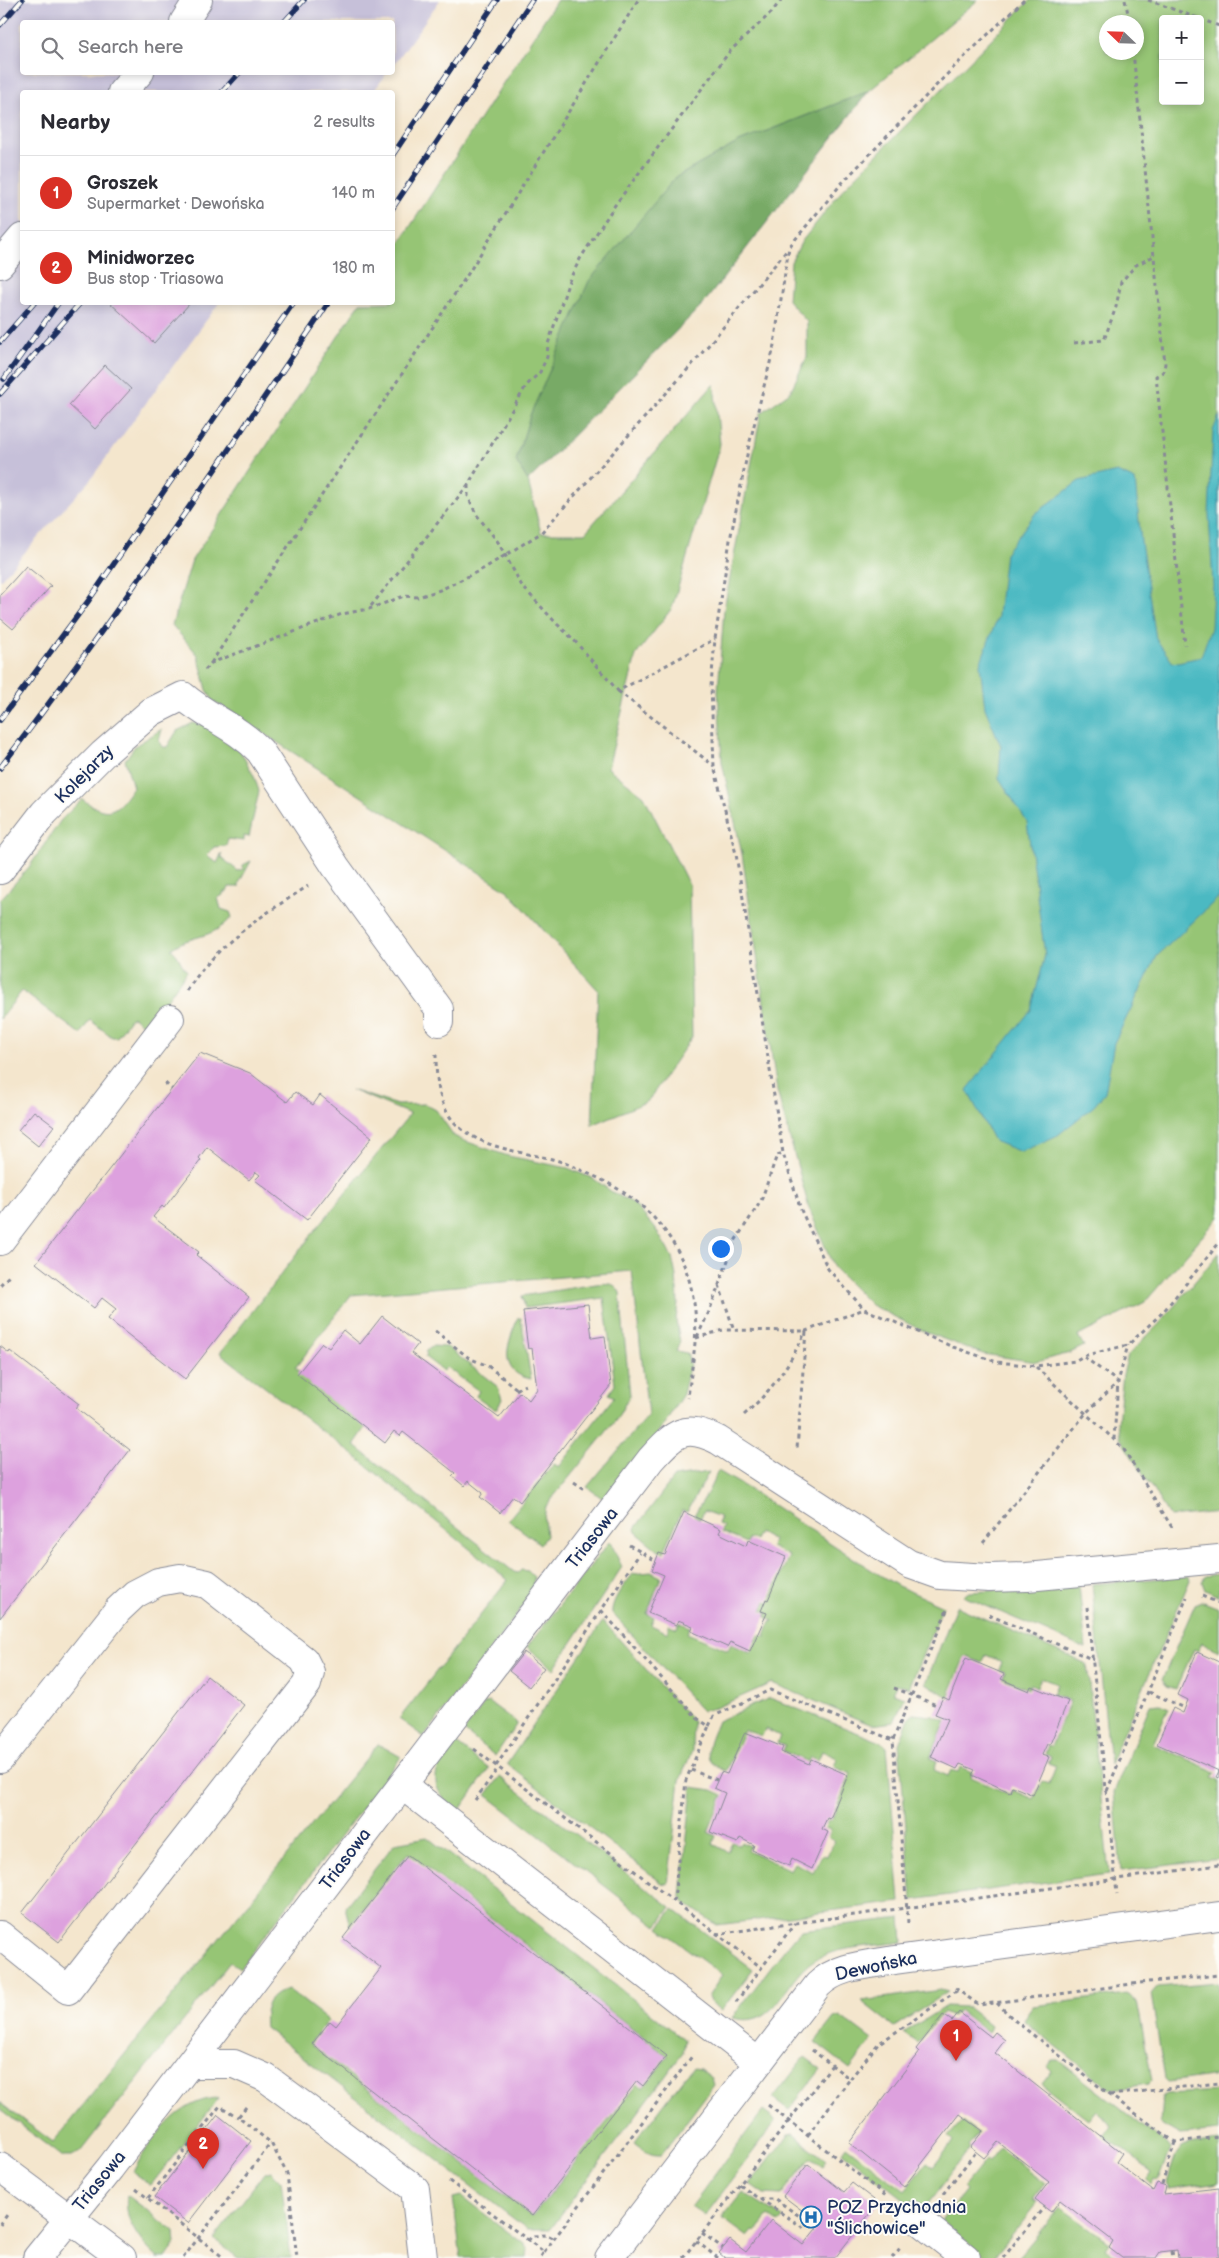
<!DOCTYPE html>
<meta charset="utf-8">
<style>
body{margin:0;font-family:"Balsamiq Sans",sans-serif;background:#f2f2f3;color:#2b2b33}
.controls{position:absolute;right:15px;top:15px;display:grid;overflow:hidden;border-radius:5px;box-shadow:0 2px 8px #0003}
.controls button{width:45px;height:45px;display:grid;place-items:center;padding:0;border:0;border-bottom:1px solid #e1e1e2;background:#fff;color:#2b2b33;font:25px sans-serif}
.compass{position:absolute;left:1099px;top:15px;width:45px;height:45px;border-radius:50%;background:#fff;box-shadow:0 2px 8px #0003;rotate:293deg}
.you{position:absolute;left:720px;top:1248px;width:18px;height:18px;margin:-12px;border:4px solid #fff;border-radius:50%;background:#1a73e8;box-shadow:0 0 0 8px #1a73e833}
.badge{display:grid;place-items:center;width:32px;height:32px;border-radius:50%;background:#d93025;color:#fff;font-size:16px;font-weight:700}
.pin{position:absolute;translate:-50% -41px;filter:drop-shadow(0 1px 2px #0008)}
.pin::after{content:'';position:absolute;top:26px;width:18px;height:15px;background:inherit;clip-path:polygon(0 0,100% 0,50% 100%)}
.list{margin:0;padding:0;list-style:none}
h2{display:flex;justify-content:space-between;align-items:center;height:65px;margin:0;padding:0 20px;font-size:21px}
h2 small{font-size:16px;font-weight:400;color:#7c7c81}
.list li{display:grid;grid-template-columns:32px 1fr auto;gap:15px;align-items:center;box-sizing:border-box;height:75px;padding:0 20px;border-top:1px solid #e1e1e2}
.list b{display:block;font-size:19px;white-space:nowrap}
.list p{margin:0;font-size:16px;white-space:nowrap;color:#7c7c81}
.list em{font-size:16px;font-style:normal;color:#7c7c81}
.icon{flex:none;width:28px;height:28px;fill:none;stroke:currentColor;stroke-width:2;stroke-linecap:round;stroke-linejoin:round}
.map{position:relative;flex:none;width:1219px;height:2258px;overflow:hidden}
.search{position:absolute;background:#fff;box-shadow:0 2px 8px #0003;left:20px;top:20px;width:375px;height:55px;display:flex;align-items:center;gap:12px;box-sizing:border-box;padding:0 18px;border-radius:5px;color:#7c7c81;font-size:19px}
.panel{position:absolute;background:#fff;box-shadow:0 2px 8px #0003;left:20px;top:90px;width:375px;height:215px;border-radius:5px}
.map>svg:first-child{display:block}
.industrial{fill:#c6c0d9}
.green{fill:#96c574;stroke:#587a69;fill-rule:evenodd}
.forest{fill:#78aa66;stroke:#4a6c62}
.water{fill:#4bb9c2;stroke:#337490}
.building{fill:#dda1de}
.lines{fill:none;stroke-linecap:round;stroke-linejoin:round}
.minor-casing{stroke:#888a96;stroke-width:30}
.path{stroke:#888a96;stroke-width:3;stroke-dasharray:4 4;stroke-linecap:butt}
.minor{stroke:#fff;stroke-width:28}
.rail-casing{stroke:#1b2f5e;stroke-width:5.5}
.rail{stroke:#fdfcf7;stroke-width:4;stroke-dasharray:11;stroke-linecap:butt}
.labels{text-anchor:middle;stroke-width:4;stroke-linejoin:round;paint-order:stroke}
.street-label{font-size:18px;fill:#1b2f5e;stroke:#fdfcf7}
.poi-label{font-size:18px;fill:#1b2f5e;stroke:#fdfcf7;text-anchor:start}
</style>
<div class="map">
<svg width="1219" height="2258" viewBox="0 0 1219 2258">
<rect width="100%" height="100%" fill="#fdfcf7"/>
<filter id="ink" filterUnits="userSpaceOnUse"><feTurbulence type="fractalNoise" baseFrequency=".02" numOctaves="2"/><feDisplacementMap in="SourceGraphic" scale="10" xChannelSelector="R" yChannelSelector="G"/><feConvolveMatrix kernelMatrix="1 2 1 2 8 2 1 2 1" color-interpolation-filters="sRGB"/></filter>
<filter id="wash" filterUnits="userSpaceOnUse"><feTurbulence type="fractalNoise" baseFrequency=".0096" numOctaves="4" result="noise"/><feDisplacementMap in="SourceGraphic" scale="20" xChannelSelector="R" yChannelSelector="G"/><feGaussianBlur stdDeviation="1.12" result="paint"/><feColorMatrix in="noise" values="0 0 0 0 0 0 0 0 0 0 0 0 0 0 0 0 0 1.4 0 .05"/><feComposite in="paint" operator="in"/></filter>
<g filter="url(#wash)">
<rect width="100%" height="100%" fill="#f4e6cd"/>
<path class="industrial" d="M0,0h440l-47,66 -1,-44h-370v50l365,1 -14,19h-351v210l197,1 -129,177 -90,100z"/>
<path class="green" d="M557,0h421l-109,91 -130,51 -64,36 -144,235 -15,48 12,20 13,52h44l129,-149 6,60 -48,164 -36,47 -28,113 36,28 45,89 3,152 -44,64 -56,24 6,-135 -90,-99 -295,-190 -6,-11 -9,-35 -26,-30 20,-65 168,-257 32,-1 1,-49z
M1030,0h189v1217l-74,85 -67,34 6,10 -14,7 -34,9 -53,-8 -58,-22 -54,-27 -37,-37 -25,-60 -32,-117 -35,-237 -20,-92 -4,-71 6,-82 37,-196 29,-21 17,-35v-35l-19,-22 3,-38 11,-21 43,-54zM1163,19h37v82h-37zM1106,22h30v30h-30z
M193,723l12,2 32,20 17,31 5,15 -10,46 -5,-1v5l-16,-2 -2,7 -12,1 -7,8 10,8 5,-10 -1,4 17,14 5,-2v-4l8,-4 -12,22v4h-10l-2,5h-4v3l-5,3 3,11 9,3 2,5c-21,24 -42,17 -61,32 10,8 8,14 16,22l-40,57 -15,-12 -15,21h-5l-22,-17 -10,14 -58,-43 -22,28v-119l29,-33 32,-47 21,-21c27,20 34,13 51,-12l-8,-27 10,-14 27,-17 -3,12 3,6h5l10,-16z
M351,1090l46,15 28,-1 11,6 18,26 8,4 46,16 60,12 26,11 18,13 21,11 22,25 17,29 4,19 2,27 -2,17 4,22 -4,9 11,2 3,11 -7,30 -23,37 -54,70 -19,-14 61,-72 -16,-144 -281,24 -56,73 72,58 -13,19 160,127 4,1 3,-3 7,1 6,6 -2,17 -108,143 -25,-18 109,-139 -153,-124 -135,-103 97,-125 93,-114z
M1219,1253v259l-49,5 -50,-79 -2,-15 5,-49 5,-19 31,-31z
M596,1284c10,-1 20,-2 24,9l10,102 -14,25 -70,86 -2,13 2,17 -6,8 -32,-24 46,-56 5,3 55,-70 -5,-3 6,-9 -11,-87 -79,10 -3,-12z
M518,1318h3l10,61c-36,-7 -22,-39 -13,-61z
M433,1346l14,1 51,40 4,12 -5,10h-3l-18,-13 3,-5 -33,-24 -3,4 -18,-14 2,-3 -2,-2z
M718,1471l29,17 123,81 28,17 45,20 -34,82 -12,-4 -4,6v3l12,4 -11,25 -22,3 -100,-42 -57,25 -13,3 -90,-98c-1,-13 13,-29 21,-39l18,-2 10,5 -14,37 7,3 -3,8 17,8v-9l9,4 2,-6 11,5 -3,6 41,17 3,-6 20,9 8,-18 8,2 -2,-2 5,-13 3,-1 -7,-4 2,-5 -6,-2 4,-9 3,1 20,-46 -18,-9 2,-7 -14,-8 -4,8 -7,-2 -2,5 -25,-11 2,-6 -5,-2 2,-7 -16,-6 -4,8 -6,-4 13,-21z
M709,1472l-22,40 -5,-2 -18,42 -5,-1 -22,-18 -2,-4 1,-2 38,-50z
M610,1541l12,26 -68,102 -27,-22z
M1219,1574v22l-14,-6 -3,-8 3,-6z
M1189,1576l1,4 -80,184 -18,-180z
M1079,1586l7,63 -123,-53 6,-4z
M1201,1601l18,7v43l-17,-8 -4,8 -4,-2 -18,40 -9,-3 -5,-6 33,-76z
M956,1606l131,58 22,210 -197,26 -13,-156 11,-28 3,-2 20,2 13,5 -16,37 7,3 -3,9 14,6 3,-6 8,2 2,-5 11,5 -1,5 40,18 2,-5 21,9 8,-18 7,3 7,-18 -8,-3 3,-6 -6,-3 3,-8 3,1 19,-46 -17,-7 4,-10 -16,-6 -4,9 -6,-3 -3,5 -25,-11 2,-6 -6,-2 3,-8 -16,-7 -4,8 -17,-7 -17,41 -22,-14z
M603,1621l90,101 -1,29 -12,29 -12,104 -6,-1 -155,-119z
M770,1698l111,44 6,5 13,155 -183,23 -31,-21 -5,-7 11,-110 20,3 11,5 -15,37 8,4 -3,8 15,8 4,-10 7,3 2,-3 9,4 -2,4 42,20 4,-7 19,9 9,-17 5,1 7,-15 -5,-3 2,-8 -6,-2 3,-8 3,1 20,-47 -17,-7 3,-9 -15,-7 -4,9 -8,-3 -2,5 -25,-11 2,-5 -8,-3 3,-7 -15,-7 -3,7 -18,-6 -18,41c-29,-10 -16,-30 -8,-50z
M489,1702l27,20v3l-21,31 -31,-25 20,-27z
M1160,1704l9,4 -16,36 63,28 -3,5 6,3v79l-98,12 -7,-79 36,-87z
M454,1742l35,27 -30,42c-34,-23 -26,-41 -5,-69z
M378,1744l23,13 -161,211 -10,-6 -150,190 -9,5h-9l-62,-48v-6l53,39z
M500,1777l171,130 -14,19 -171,-131z
M427,1837l258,203 -2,13 -133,176h-23l-262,-201c-2,-21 2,-32 23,-39l40,31 -18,24 222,173 105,-133 6,4 25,-32 -260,-203 -58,73 -5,-19 50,-64z
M673,1909l80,60 -32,42 -11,-9 -2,-5 14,-22 -63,-47z
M901,1918l2,24c-27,4 -58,4 -83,15 -38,18 -38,73 -88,61l44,-58 25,-30z
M1219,1982v93l-51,7 -3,-3 -14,-85 6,-7z
M941,1990l7,2 -54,35 -33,-26z
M1126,1994l11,7 15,79 -4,4 -35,5 -5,-2 -85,-67 10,-14z
M946,2006l21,1 24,19 -3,7 -29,-23 -7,6 -9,-4 -26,31 -14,-10z
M840,2016l32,24 -22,29 -35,-27 19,-24z
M805,2057l16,12 -32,41 -16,-12z
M1052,2060h6l109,85 3,4 -12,32 -4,-1 -2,5 -5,-5 5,-8 -47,-36 7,-11 -16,-15 -8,10 -46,-36 10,-13 -5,-5z
M694,2068l6,1 12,9 2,7 -53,70c-11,1 -18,-5 -27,-12l52,-68z
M1219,2091v40l-38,4 -21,-12 2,-26 4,-3z
M219,2098l-68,87 -18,-13c16,-31 47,-74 86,-74z
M763,2111l13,10 -71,95 -14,-10z
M962,2121l16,12 -10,13 2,2 -49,65 -79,-61 4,-6 59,45 22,-28 6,4 20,-25 -5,-5z
M793,2134l33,26 -4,6 -12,-8 -29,37 -17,-1 -14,-10 38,-49z
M1219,2141v41l-50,7v-3l-2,-1c12,-44 8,-38 52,-44z
M1000,2148l45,35 -12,17 4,3 -44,55h-6l-46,-37 25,-31 -3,-3 22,-27 4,2z
M271,2171l10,10 10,77h-53l-24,-19 50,-66z
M743,2192l40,26 -4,5 -10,-7 -13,16 -3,-1 -5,6 -26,-19z
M127,2195l47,36 1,14 -9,13h-8c-18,-15 -35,-38 -31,-63z
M461,2196l63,48 4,6 -1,8h-66l-8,-60z
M1060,2207l49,35 -4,6 14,10h-101z"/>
<path class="forest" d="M869,91l-165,212 -176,178 -12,-20 15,-48 58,-132 86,-103 64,-36z"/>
<path class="water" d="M1219,416v481l-62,59 -43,87 -9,50 -11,13 -36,29 -37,17 -27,-11 -27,-51 64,-80 14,-55 -18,-133 -28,-44 2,-32 -16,-38 -5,-44 18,-48 7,-63 30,-39 44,-33 38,-9 18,8 6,62 15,97 17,24 28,-6 10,-29 2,-43 -4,-70 4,-84z"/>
<g id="blocks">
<path class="building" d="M109,302h82l-37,41z
M105,365l26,24 -36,40 -26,-24z
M26,566l25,20 -38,43 -13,-11v-23z
M200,1053l50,20 37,29 8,-10 18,13 7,-10 52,42 -65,83 -52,-40 5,-5 -4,-3 -7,8 -42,-33 -8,11 2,2 -37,48 -2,-2 -9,11 46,35 -3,3 53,42 -64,82 -77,-60 8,-10 -14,-11 -8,10 -58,-45z
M34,1111l20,15 -16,20 -20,-16z
M588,1304l4,34 13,-2 6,49 -91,117 -7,-6 -13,17 -20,-16 3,-4 -15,-12 -4,5 -12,-10 3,-3 -52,-41 -3,4 -6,-5 -9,12 -88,-69 25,-31 7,5 14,-18 17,14 22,-28 36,28 -7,9 88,65 21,-26 9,8 8,-11 -5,-41 -4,1 -5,-38z
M0,1346l9,7 1,-2 69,53 -3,4 54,42 -130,168z
M684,1512l37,17 -2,4 27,13 2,-6 38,17 -18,43 -2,-1 -5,12 6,2 -17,38 -20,-9 -3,5 -36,-16 2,-5 -15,-6 -2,5 -28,-12 16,-38 -12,-5 7,-17 6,2z
M524,1652l20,16 -15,19 -20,-16z
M1197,1652l22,10v116l-3,-1 3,-6 -62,-27 16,-36 10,5 5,-13 -10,-5z
M966,1658l38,16 -3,5 28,12 2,-5 37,15 -18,43h-3l-5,11 7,2 -16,38 -21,-9 -2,6 -38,-17 3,-5 -15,-6 -3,5 -26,-12 17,-38 -13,-5 8,-17 6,3z
M207,1676l37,29 -185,237 -37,-29z
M745,1732l38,15 -2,5 28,12 2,-5 37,16 -18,44 -3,-1 -5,11 6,3 -16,37 -20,-10 -3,7 -37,-16 2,-5 -14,-7 -2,5 -28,-11 15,-39 -11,-5 7,-16 6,2z
M408,1855l259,201 -24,30 -6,-5 -105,135 -220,-172 18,-23 6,5 45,-58 -38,-30z
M959,2012l32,25 4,-5 10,8 -10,13 127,100 -6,9 37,29 4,-8 9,3 -2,8 55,-6v69l-41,1 -1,-8 -17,2 -4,6h-34l-13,-10 4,-7 -53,-41 -9,12 -16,-12 14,-18 -51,-40 -14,16 -14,-11 13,-16 -23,-17 -56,73 -55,-44 70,-91 -3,-3 27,-34 9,6z
M218,2115l33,26 -63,82 -34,-26z
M808,2164l36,28 8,-9 26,20 -43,55h-110l-6,-5 11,-13 16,12 25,-32 32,25 17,-21 -37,-28z"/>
</g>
</g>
<g filter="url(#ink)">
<use href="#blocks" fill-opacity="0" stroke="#888a96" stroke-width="1"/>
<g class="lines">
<g class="minor-casing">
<path id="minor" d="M184,22l14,-22
M122,92l18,-20
M0,264l22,-26
M0,870l44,-57 59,-59 48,-42 32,-16c24,21 54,31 77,55l76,116 103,142v13
M0,1241l170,-222
M0,1759l118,-149 17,-16 23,-12 22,-4 27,6 97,76 6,12 -3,12 -239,306 -68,-55
M402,1785l356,277
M190,2064h44l32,14 149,111 8,69
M0,2167l122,91
M913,2216l53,42
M37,2258l73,-90 541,-709c24,-26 33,-36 67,-19l191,124 31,11 49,3 38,-1 192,-18
M609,2258l209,-273c20,-20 50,-20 77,-25l324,-44"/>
</g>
<path class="path" d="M1024,0l-68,65 -114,118 -53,64 -16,104 -24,94 -19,95 -15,99 -4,47 3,80 22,88 47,299 18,57 27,59 36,40 89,38 44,15 39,4 39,-5 8,-5 45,-11 35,-33 56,-69
M1125,0l5,22
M1148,0l52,19
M1200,19l19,7
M1133,52l32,312 -2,8 -7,4 29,269
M1074,343l30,-3 12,-33 5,-25 15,-17 18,-9
M468,485v11l8,18 22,28 24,44 35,38 16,15 45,52 97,-52
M371,606l97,-121 58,-99 14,-14 7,-15 1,-13 21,-63 11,-22 35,-54 115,-154 42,-39 9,-12
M211,663l255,-386 172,-277
M205,670l6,-7 131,-49 27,-5 35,-13 14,1 22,-7 43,-21 58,-36 156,-174 91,-110
M618,691l96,75
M187,991c29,-47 76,-76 121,-105
M436,1054c0,25 2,53 21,71 24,23 64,27 95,34 12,3 24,9 35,14 61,26 101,70 108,138 3,30 -4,57 -7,87
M165,1083l7,6
M0,1285l10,-10
M719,1285l15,45
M435,1331l34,27 19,8 29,23
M697,1337l12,-25 26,-71 26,-40 16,-46 6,-2
M696,1338l27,-8 83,1 -9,118
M1084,1357l34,25 -4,57
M1036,1367l87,81 50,81
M516,1390l9,-5
M744,1415c31,-28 43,-47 62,-84l58,-22
M574,1482l11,7
M983,1543l103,-130 32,-31 10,-37
M629,1545l27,16
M1202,1596l17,7
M1087,1607l30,287
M601,1610l97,109 11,7 -23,54 -12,121
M989,1615l105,45
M894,1688l45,18
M1149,1692l36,16
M709,1726l5,-10 56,-26 123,50
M474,1749l288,219
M496,1766l144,-213
M691,1770l26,10
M1107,1791l80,-194
M475,1800l23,-32
M908,1923l-15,-183 54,-130
M716,1934l503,-69
M955,1988l24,17 160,-22 80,-8
M736,2002l59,-79
M997,2003l17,17 96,75 65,47 44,-5
M812,2050l38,29 28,-35 80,-54
M1110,2095l109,-12
M768,2105l118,91
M246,2107l-8,10 33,26 16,31 10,84
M808,2135l42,-56
M449,2181l95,71 -4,6
M1162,2184l13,-42
M740,2185l19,14h16l33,23
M136,2189l88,69
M943,2194l33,-42
M148,2198l72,-92 18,11
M760,2199l44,29 7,-11
M0,2225l7,-10
M702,2233l21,15
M528,2241l4,-5 15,-1 8,4
M696,2241l22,17
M1172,2251l1,7
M544,2252l149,-197
M183,2258l88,-115
M683,2258l149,-193
M892,2258l8,-10
M1003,2258l41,-51"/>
<use href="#minor" class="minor"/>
<g class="rail-casing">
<path id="rail" d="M284,22l20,-22
M0,25l22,-25
M222,92l18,-20
M392,156l105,-156
M392,209l140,-209
M0,342l35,-40
M4,379l55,-77
M0,394l81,-92
M0,720l89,-120 205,-298
M0,768c116,-151 222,-308 329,-466"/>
</g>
<use href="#rail" class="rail"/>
</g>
</g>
<defs>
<g id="hospital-ring" transform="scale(1.125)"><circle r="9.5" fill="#fdfcf7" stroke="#1f6fb2" stroke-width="1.5"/><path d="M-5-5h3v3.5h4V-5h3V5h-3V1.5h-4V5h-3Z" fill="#1f6fb2"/></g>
</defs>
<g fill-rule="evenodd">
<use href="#hospital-ring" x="811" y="2217"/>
</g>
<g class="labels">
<g class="street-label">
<text transform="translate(84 774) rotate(-45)" y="6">Kolejarzy</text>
<text transform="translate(592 1538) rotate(-52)" y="6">Triasowa</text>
<text transform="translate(345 1859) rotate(-53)" y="6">Triasowa</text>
<text transform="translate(876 1966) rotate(-12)" y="6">Dewońska</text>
<text transform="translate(99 2181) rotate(-51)" y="6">Triasowa</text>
</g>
<g class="poi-label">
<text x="827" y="2213">POZ Przychodnia<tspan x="827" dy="21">"Ślichowice"</tspan></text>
</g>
</g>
</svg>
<div class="controls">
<button>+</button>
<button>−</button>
</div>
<svg class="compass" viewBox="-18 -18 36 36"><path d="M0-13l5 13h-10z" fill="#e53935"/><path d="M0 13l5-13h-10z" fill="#7c7c81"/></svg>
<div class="you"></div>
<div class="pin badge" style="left:956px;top:2061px">1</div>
<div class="pin badge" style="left:203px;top:2169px">2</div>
<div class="search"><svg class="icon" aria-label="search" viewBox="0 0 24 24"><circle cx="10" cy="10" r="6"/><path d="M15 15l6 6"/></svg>Search here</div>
<section class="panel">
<h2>Nearby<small>2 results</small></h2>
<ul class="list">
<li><span class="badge">1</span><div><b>Groszek</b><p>Supermarket · Dewońska</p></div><em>140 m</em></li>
<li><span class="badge">2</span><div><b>Minidworzec</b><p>Bus stop · Triasowa</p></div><em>180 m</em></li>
</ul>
</section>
</div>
